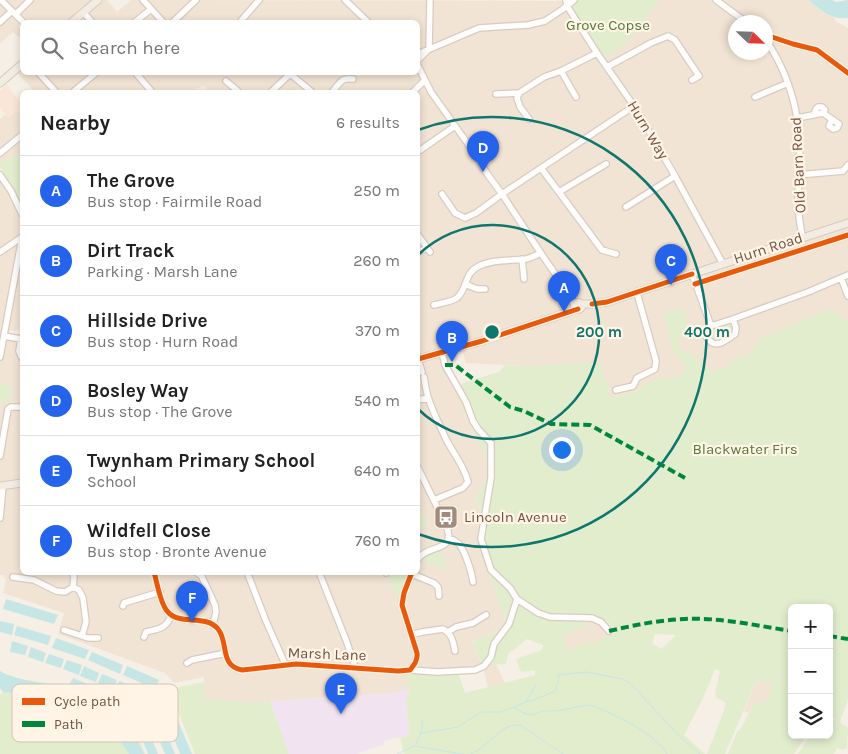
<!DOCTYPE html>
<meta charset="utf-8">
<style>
body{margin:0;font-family:Karla,sans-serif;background:#f2f2f2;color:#222}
.controls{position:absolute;right:15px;bottom:15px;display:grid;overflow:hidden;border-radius:8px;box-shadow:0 2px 8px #0003}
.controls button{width:45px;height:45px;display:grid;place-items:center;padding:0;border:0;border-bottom:1px solid #e0e0e0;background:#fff;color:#222;font:25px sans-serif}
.compass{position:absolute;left:728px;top:15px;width:45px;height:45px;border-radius:50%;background:#fff;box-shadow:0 2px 8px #0003;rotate:113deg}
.you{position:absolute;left:561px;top:449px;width:18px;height:18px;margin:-12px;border:4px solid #fff;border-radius:50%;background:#1a73e8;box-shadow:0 0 0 8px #1a73e833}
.badge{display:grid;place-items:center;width:32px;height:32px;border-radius:50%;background:#2563eb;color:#fff;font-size:16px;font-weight:700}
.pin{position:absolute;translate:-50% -41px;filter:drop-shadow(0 1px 2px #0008)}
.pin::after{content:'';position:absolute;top:26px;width:18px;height:15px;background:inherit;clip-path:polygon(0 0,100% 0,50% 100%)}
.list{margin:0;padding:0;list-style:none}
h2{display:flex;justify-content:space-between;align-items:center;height:65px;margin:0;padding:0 20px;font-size:21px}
h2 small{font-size:16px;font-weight:400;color:#767676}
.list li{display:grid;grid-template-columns:32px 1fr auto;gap:15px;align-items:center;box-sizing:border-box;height:70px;padding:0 20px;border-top:1px solid #e0e0e0}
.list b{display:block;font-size:19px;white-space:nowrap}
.list p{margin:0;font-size:16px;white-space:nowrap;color:#767676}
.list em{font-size:16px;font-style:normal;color:#767676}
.icon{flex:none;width:28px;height:28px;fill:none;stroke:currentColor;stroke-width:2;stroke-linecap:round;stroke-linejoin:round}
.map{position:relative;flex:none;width:848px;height:754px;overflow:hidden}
.search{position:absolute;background:#fff;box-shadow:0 2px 8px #0003;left:20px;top:20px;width:400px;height:55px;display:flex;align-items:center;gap:12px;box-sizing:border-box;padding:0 18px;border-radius:8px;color:#767676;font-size:19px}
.panel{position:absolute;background:#fff;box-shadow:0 2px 8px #0003;left:20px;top:90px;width:400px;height:485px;border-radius:8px}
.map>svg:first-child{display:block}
.residential{fill:#f2e4d4;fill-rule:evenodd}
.commercial{fill:#fbe5d9}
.education{fill:#f1e4f0}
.green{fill:#e2edce;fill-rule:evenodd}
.water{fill:#c6e6e6}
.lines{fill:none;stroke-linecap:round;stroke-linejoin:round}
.stream{stroke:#c6e6e6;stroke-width:1}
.minor-casing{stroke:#d7ccc3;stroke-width:8}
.major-casing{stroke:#d5cac2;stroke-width:9}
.minor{stroke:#fefdfb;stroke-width:5.5}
.major{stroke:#f2ece2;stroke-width:7}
.quiet{stroke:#00873e;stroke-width:4;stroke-dasharray:8 4;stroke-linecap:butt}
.cycleway-casing{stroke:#fff4e5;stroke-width:8}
.cycleway{stroke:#e8590c;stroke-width:5}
.ring{fill:none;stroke:#0f766e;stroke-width:2.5}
.labels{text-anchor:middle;stroke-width:4.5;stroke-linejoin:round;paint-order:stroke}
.park-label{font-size:15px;fill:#527b3c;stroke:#fff4e5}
.street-label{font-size:15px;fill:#745445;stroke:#fff4e5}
.poi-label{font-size:15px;fill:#745445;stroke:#fff4e5;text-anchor:start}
.key{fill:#fff4e5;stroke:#d5c4b5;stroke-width:1}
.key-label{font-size:14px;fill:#745445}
.centre{fill:#0f766e;stroke:#fff4e5;stroke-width:2.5}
.ring-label{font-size:15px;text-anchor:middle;font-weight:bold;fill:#0f766e;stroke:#fff4e5;stroke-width:4.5;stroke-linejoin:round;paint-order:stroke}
</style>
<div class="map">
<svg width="848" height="754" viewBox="0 0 848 754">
<rect width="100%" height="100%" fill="#f6efe5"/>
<path class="residential" d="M0,0h107l10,12 14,-12h12l2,2 3,-2 511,1 -1,-1h151l12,11 14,7v3l13,7v302l-93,23 -28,21 -37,-4 -14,8 -29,5 -5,5 -8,4 -24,6 -86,-32 -58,-3 -5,-16 -18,5 12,29 13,41 16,31 3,15v9l-8,16 -4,4 7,19 -4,21 2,10 26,75 -2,7 -29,11 -2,2v3l9,20 14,-1 9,19 -17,4 -5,-20 -8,3 -70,1 5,18 -16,4 -147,10 -43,-5v-21l-30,6 -9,-10 -107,-39 6,-21 -61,-20 3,-13 -3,-5h-3v-401l22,40v99l-3,17h-2l-2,1 -6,-1 -1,2 2,2 6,1v3l6,1v233h396v-43l11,-5 -11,-17v-415h-209l-5,-6 -15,6h-159l3,-2 -18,-20 7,-6v8h396v-50h-396v12l-3,3 -6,-5 -13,11zM736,22h30v30h-30z
M16,110l3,3 3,-3v44l-22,8v-43l6,-5 3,3z
M586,619l6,1 8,4 12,11 -18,8 -28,6 -3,-14z
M757,680l16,3v2l-6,15 -14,6 -4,7 -5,-2z"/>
<path class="commercial" d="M6,84l16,20v6l-3,3 -3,-3 -8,7 -8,-10v-16l5,-4 -1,-1z"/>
<path class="education" d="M410,689l-4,9 3,33 -3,6 -12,1 -10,3 1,3 -29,10h-67l-19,-53 124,-8z"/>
<path class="green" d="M574,0h84l1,1 -24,33 -7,7 -25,19 -36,-54z
M22,154v52l-22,-39v-5z
M684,308l5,26 -11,7 3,9 15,7 13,13 16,-1 11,-11 11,-1 12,-18 55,-23 18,-6 16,13v376l-8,23 8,6 -1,21 -2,-1 -1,2 -7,-2 -3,6h-36l13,-19h18v-7l6,-9 -6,-5v-106h-37v127h15l-13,19h-66l9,-22 4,-4 12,-22 14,-6 6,-15v-2l-16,-3c-11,24 -21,49 -32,74h-18l16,-41 3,-10 -10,-6 -1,-4 5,-22 -5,-2 -12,29 -19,37 21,19h-301l-4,-17h6l3,-6 -3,-33 4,-9 -5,-16 29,1 24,-1 7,20 70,-18v-5l-14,2 -5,-13 26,-9 1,-5 -16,-6 -19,15 -2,10 -24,1 -9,-20 2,-5 29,-11 2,-7 -26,-75 -3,-10 5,-21 -7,-19 4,-4 8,-16 -1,-9 -2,-15 -16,-31 -12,-35 9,-5 34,-10 6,-7 19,1 77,-4 9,36 24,-6 8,-4 5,-5 9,-4 7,-1h13l8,-5v-7l-12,-18 -8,-35zM586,615l21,6 9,11c-16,10 -32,13 -49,17l-4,-14 24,-9zM655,634l20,1v1l-13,13 -10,-5z
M732,321l3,8 -1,4 -15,10 -6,-1 -6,-6 5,-9z
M0,384l12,2 -3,17 -9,-1z
M418,507l11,17 -11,5z
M441,548l6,20 -2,1 -26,-10 4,-4z
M387,573h24l-11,29 -8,-15z
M25,680l36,5 28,13 37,24 12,14 7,18h-145v-59l3,-3 18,1z
M204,682v16l43,5 23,-2 19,53h-94l-17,-43 -3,-7 2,-1 -7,-5 -1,-10 10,-1z"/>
<path class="water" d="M809,0h23l4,2 12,-2v18c-17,2 -27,-7 -39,-18z
M6,599l52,16 -4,9 -51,-15z
M0,621l14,3 -2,11 -12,-3z
M17,626l34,10 -3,9 -34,-10z
M56,638l33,12 -4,9 -33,-11z
M12,641l16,5 -3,9 -15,-3z
M31,647l15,6 -3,9 -15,-5z
M92,652l31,13 -3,9 -32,-14z
M49,654l15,5 -3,9 -16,-5z
M67,660l15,5 -3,10 -16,-6z
M84,666l15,7 -3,9 -16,-6z
M127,666l32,14 -4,9 -32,-14z
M0,671c12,7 27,9 40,12 18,3 43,12 57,23 4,3 4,7 7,10 3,3 10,4 14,6 12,7 20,19 26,32h-15c-5,-7 -10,-15 -16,-22 -6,-6 -15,-10 -22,-15 -30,-17 -54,-23 -88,-25l-3,-4z
M102,674l15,6 -4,9 -15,-6z
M73,678l73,30 -4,9 -74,-30z
M119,681l15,6 -4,9 -15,-6z
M175,714l17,40h-12l-15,-37z
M161,719l14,35h-10l-13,-31z
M146,725l12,29h-10l-10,-25z"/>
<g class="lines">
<path class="stream" d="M526,701l10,-16
M515,708l11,6 6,1 11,-4h13l31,-6 10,2c24,12 55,24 70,47
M421,733l37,-6 23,-15h20l14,-5 10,-5 9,-2 21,-9 3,-8v-8l28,-3 37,7 7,4 50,54 20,17
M415,745c5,-7 8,-16 7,-25
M397,754l17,-8 49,8
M471,754c5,-3 10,-5 14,-9 10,-8 22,-24 37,-19l41,28"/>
<g class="minor-casing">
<path id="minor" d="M1,0l22,22
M143,0l20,22
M345,0l23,22
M566,0l1,6 30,47 37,53 41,70 48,88
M716,0l30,22
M84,13l8,9
M16,14l14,-14
M0,22l12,-11
M135,22l16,-13
M173,22l23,-22
M240,22l19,-22
M766,35l27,9 24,6 31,23
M766,40c16,24 26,48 31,78 5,28 1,57 1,85 0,12 3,23 4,35
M429,49l1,-49
M418,54l61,-26 49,-3 17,-4 18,-12 11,-9
M418,60l8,-8
M418,66l13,26 37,52 20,31 14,19 40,61 28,40 4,10
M607,67l44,-24 17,-7 7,4 24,36 -7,4
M561,71l15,26
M38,72l18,20
M135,72l17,20
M288,72l24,20
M226,81l13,11
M73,92l24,-20
M271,92l19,-18
M332,92c8,-8 8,-15 21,-13
M413,92l12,-12
M496,94l23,-1
M755,97l33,-14
M814,115l2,-6 2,-2h4l3,3 -2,3
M797,118l26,-5 16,11 -2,4 -4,1 -4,-3 3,-7
M529,119l-9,-12 -3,-9 2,-5 25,-16 17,-6 36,-18
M419,151l36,-25
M0,153l22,-18
M541,168l61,82 14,4
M0,175l11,16 11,23
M798,175l45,-4 5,-6
M559,192l47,-28
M442,194l13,19 10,5 11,-5 26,-19 132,-88
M626,207l49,-31
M418,235l12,17
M0,252l22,-15
M418,252l9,-4
M522,259l2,20
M692,274l19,52 22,-7 75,-27 40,-17
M841,278l7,18
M465,284l12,5h8
M695,284l153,-49
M434,305c7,-2 17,-3 23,-7 11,-10 7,-25 22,-32 14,-7 32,-5 47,-7 5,-1 10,-4 15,-6
M711,326l-5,10c8,15 19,5 29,-2l1,-6 -3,-9
M4,336l17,3 -2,12 3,7
M442,352l3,13 21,37 7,19 5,8 13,14v35l-10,61 10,31 19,18 7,11 21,14 12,4 42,1 9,4 8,9
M0,357l22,-119
M418,359l4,13
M424,377c1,7 2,13 4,20 4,13 11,27 17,40 7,15 19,28 23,45l-5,6 -29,12
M616,390l17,-4 4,-8 18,-9 1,-8 -19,-68
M418,400l10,-2
M0,456l8,-47 3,-2h11
M418,468l28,57c12,28 -19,19 -28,34
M0,518l3,-32
M449,538c3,1 7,3 10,6 6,7 13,29 14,38
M154,572c3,11 5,24 10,34 10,23 40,6 54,23 11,13 1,37 24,41l54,-6 102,7 12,-1c4,-5 8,-10 7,-17l-15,-48 2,-12 8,-21
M247,572l19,49 19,43
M319,572l27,68 9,27
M386,572v1
M197,573l4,2 14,30 1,7 -3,12
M412,574l22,9 4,4 1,9
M13,577l21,3 22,11 9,1 8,-5 1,-10 -2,-5
M73,587l6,3 4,8 3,24 -4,14
M123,606l1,-3 36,-11
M64,630l24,8h10
M448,632l8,-5 17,-4 13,-8
M411,635l11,-3 21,-3c9,5 10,12 12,22
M144,637l2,-5c12,-3 20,-3 25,-16
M187,663l5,-3 34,-7
M410,670l27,2 38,-2 9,-4 7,-9 3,-13 15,-20 8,-25"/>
</g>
<g class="major-casing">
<path id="major" d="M72,22l26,-22
M0,83l22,-19
M574.5 306a3.5 3.5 0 1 1 7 0a3.5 3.5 0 1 1-7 0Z
M581,304h11l15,-2 241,-79
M418,359l64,-18 96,-32
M0,486l22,-3"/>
</g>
<use href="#minor" class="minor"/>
<use href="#major" class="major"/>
<path class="quiet" d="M445,365h10l55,42 14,4 27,13 39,1 95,53
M609,631c26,-6 50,-11 76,-12 34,-2 73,7 107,12
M829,636l19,3"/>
<g class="cycleway-casing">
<path id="cycleway" d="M766,35l27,9 24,6 31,23
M695,284l153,-49
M592,304l15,-2 85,-28
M418,359l64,-18 96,-32
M154,572c3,11 5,24 10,34 10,23 40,6 54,23 11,13 1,37 24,41l54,-6 102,7 12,-1c4,-5 8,-10 7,-17l-15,-48 2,-12 8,-21"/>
</g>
<use href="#cycleway" class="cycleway"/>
</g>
<g class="ring">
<path d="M418 255A107 107 0 1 1 418 409"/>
<path d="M418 130A215 215 0 1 1 418 534"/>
</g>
<defs>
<g id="bus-square" transform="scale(1.25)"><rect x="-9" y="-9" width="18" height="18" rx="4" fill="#a28a7d" stroke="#fff4e5"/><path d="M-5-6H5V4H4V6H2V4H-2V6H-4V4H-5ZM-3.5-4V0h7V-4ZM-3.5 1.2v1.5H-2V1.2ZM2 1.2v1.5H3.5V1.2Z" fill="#fff"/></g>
</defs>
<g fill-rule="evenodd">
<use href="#bus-square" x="446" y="517"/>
</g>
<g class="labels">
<g class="park-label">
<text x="608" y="30">Grove Copse</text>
<text x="745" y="454">Blackwater Firs</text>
</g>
<g class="street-label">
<text transform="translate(648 130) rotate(59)" y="5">Hurn Way</text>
<text transform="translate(798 165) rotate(-93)" y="5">Old Barn Road</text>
<text transform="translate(768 248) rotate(-18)" y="5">Hurn Road</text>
<text transform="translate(327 654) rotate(2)" y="5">Marsh Lane</text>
</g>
<g class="poi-label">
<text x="464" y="522">Lincoln Avenue</text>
</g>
</g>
<rect x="12" y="684" width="166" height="58" rx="8" class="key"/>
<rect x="22" y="698" width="23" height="7" fill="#e8590c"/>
<rect x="22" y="721" width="23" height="6" fill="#00873e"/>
<g class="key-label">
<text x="54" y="706">Cycle path</text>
<text x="54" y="729">Path</text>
</g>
<circle cx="492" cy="332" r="8" class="centre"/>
<g class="ring-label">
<text x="599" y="337">200 m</text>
<text x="707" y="337">400 m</text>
</g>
</svg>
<div class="controls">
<button>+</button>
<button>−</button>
<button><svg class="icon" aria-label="layers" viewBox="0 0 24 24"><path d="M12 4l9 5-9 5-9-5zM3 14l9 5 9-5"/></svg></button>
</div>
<svg class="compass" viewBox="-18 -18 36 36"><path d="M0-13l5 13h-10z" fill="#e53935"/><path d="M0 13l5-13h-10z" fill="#767676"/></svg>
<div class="you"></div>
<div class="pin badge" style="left:564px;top:312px">A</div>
<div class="pin badge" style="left:452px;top:362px">B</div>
<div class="pin badge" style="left:671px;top:285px">C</div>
<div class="pin badge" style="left:483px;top:172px">D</div>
<div class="pin badge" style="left:341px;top:714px">E</div>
<div class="pin badge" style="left:192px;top:622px">F</div>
<div class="search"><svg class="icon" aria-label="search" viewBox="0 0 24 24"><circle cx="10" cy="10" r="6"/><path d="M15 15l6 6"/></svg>Search here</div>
<section class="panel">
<h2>Nearby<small>6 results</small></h2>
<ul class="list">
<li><span class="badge">A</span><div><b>The Grove</b><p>Bus stop · Fairmile Road</p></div><em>250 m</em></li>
<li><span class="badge">B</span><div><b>Dirt Track</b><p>Parking · Marsh Lane</p></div><em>260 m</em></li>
<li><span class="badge">C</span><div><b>Hillside Drive</b><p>Bus stop · Hurn Road</p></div><em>370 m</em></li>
<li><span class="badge">D</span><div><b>Bosley Way</b><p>Bus stop · The Grove</p></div><em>540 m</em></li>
<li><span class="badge">E</span><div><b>Twynham Primary School</b><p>School</p></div><em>640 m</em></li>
<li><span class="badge">F</span><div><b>Wildfell Close</b><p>Bus stop · Bronte Avenue</p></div><em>760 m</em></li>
</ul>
</section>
</div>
